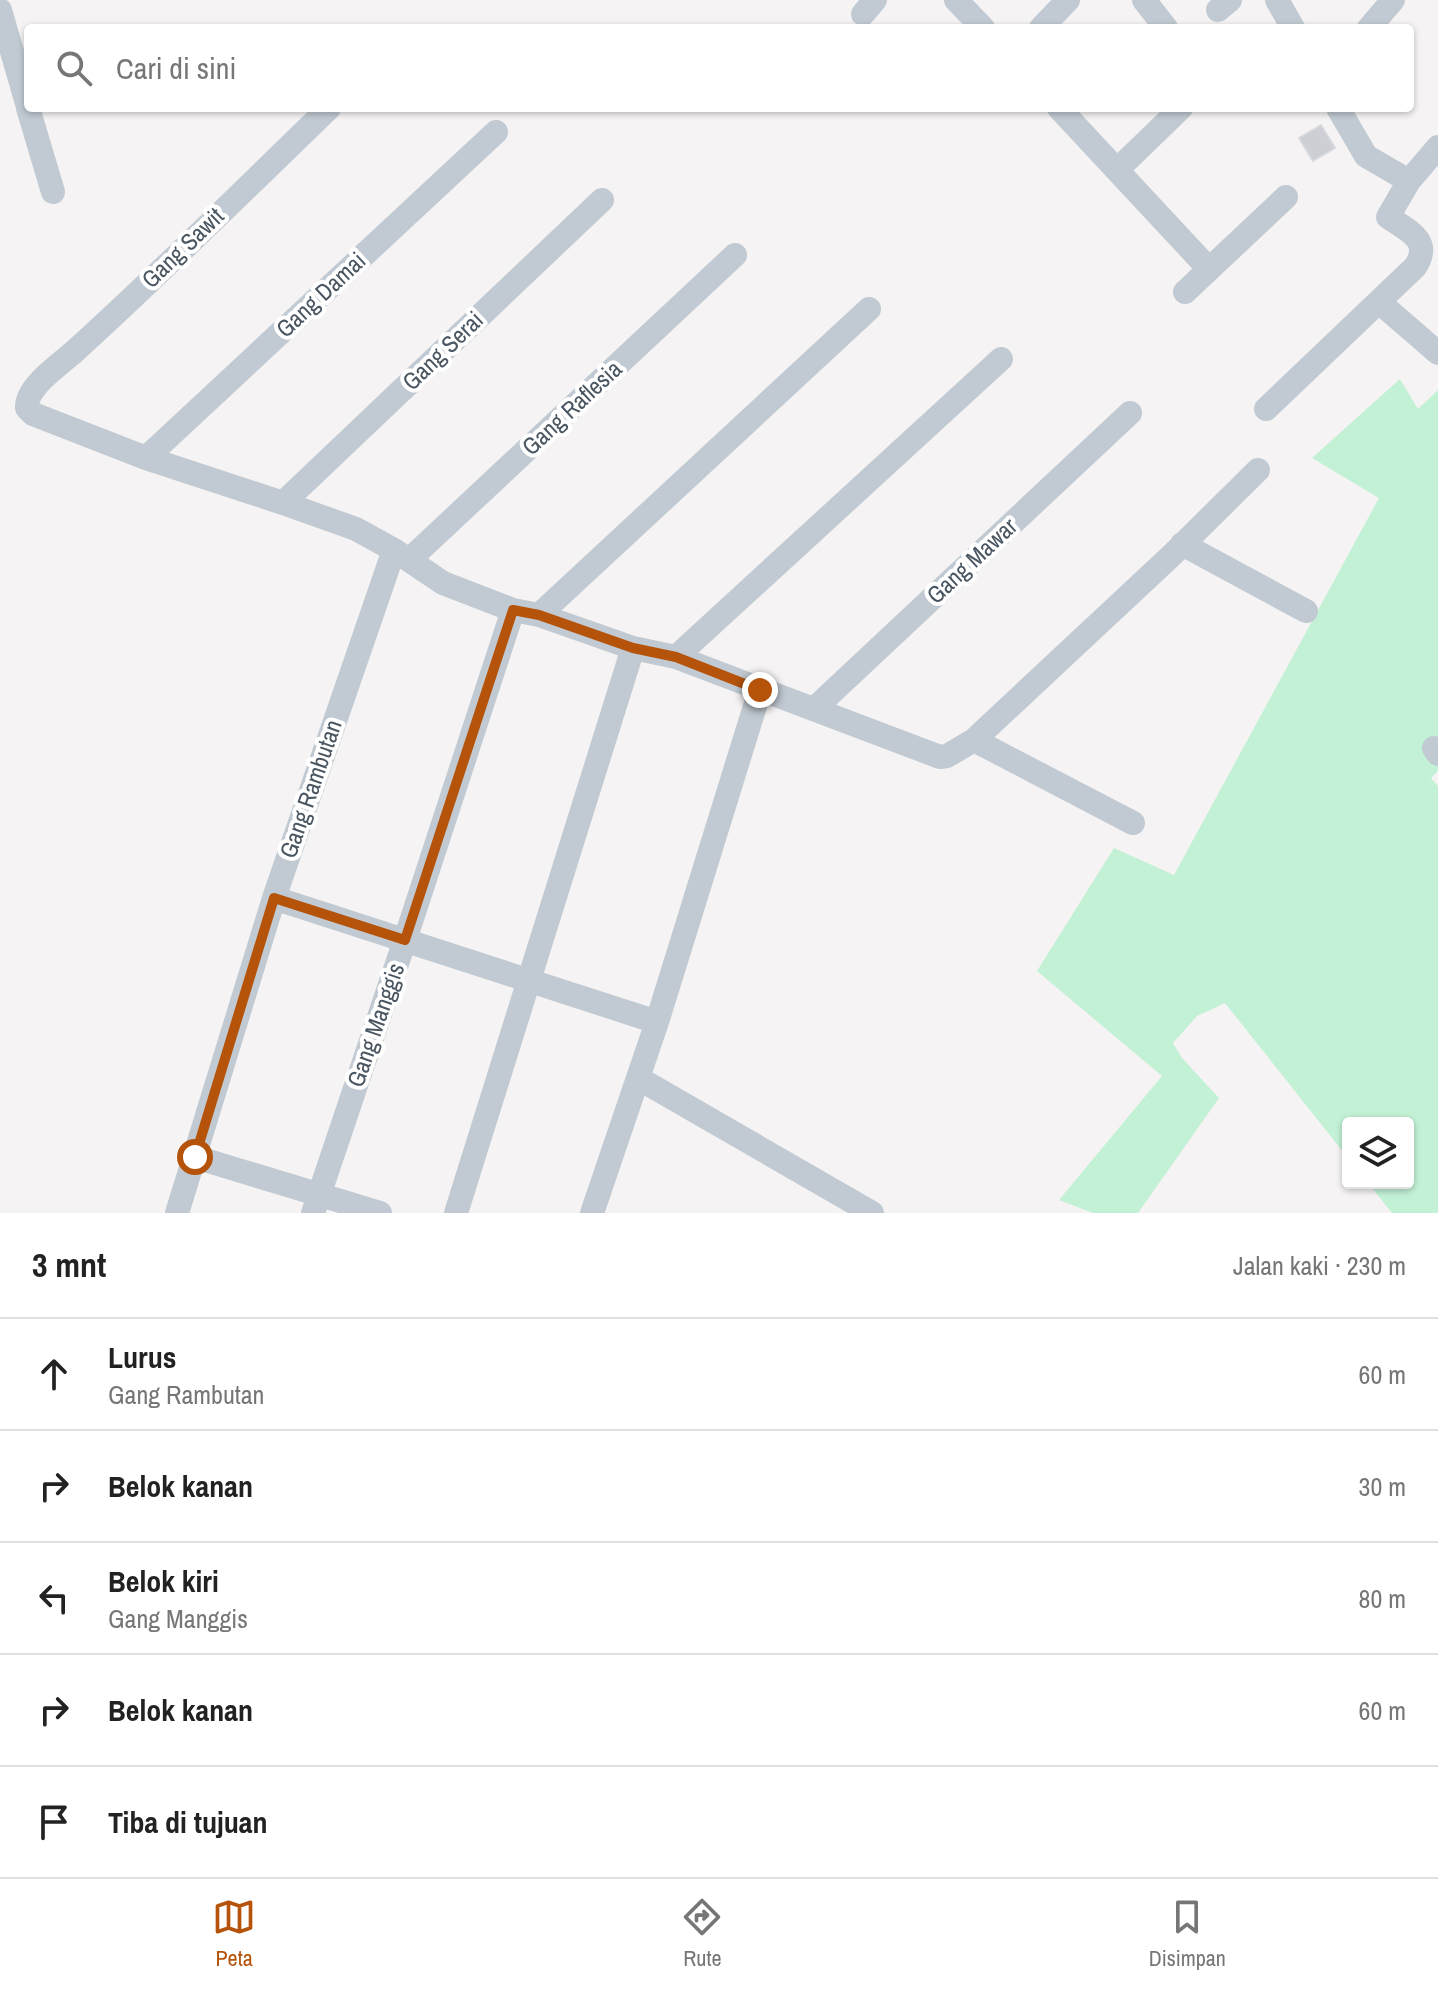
<!DOCTYPE html>
<html lang="id">
<meta charset="utf-8">
<style>
body{margin:0;font-family:"Archivo Narrow",sans-serif;background:#f2f2f2;color:#222}
.controls{position:absolute;right:24px;bottom:24px;display:grid;overflow:hidden;border-radius:8px;box-shadow:0 2px 6px #0004}
.controls button{width:72px;height:72px;display:grid;place-items:center;padding:0;border:0;border-bottom:2px solid #e0e0e0;background:#fff;color:#222;font:40px sans-serif}
.stop{position:absolute;width:24px;height:24px;margin:-18px;border:6px solid #b45309;border-radius:50%;background:#fff}
.stop.end{background:#b45309;border-color:#fff;box-shadow:0 2px 8px #0008}
.list{margin:0;padding:0;list-style:none}
h2{display:flex;justify-content:space-between;align-items:center;height:104px;margin:0;padding:0 32px;font-size:34px}
h2 small{font-size:26px;font-weight:400;color:#767676}
.list li{display:grid;grid-template-columns:52px 1fr auto;gap:24px;align-items:center;box-sizing:border-box;height:112px;padding:0 32px;border-top:2px solid #e0e0e0}
.list b{display:block;font-size:30px;white-space:nowrap}
.list p{margin:0;font-size:26px;white-space:nowrap;color:#767676}
.list em{font-size:26px;font-style:normal;color:#767676}
.icon{flex:none;width:44px;height:44px;fill:none;stroke:currentColor;stroke-width:2;stroke-linecap:round;stroke-linejoin:round}
.map{position:relative;flex:none;width:1438px;height:1213px;overflow:hidden}
.search{position:absolute;background:#fff;box-shadow:0 2px 6px #0004;left:24px;right:24px;top:24px;height:88px;display:flex;align-items:center;gap:20px;box-sizing:border-box;padding:0 28px;border-radius:8px;color:#767676;font-size:30px}
.sheet{height:664px;background:#fff}
nav{display:flex;justify-content:space-around;align-items:center;box-sizing:border-box;height:112px;border-top:2px solid #e0e0e0;background:#fff;font-size:22px;color:#767676}
nav a{display:grid;justify-items:center;gap:4px}
nav .on{color:#b45309}
.map>svg:first-child{display:block}
.green{fill:#c3f1d5}
.building{fill:#cdcfd5;stroke:#d7d9de;stroke-width:2}
.lines{fill:none;stroke-linecap:round;stroke-linejoin:round}
.minor{stroke:#c1cad2;stroke-width:24}
.route{stroke:#b45309;stroke-width:10}
.labels{text-anchor:middle;stroke-width:8;stroke-linejoin:round;paint-order:stroke}
.street-label{font-size:24px;fill:#4a5661;stroke:#fff}
</style>
<div class="map">
<svg width="1438" height="1213" viewBox="0 0 1438 1213">
<rect width="100%" height="100%" fill="#f5f3f3"/>
<path class="green" d="M1400,379l18,30 20,-19v381l-7,7 7,8v427h-46l-24,-30h40v-60h-60v35l-123,-155 -28,13 -24,27 9,15 37,40 -81,115h-45l-34,-13 103,-124 -125,-105 77,-123 60,27 205,-377 -67,-40z"/>
<path class="building" d="M1321,125l14,23 -22,13 -14,-23z"/>
<g class="lines">
<path class="minor" d="M956,0l27,28
M1144,0l22,28
M1277,0l16,28
M0,10l28,97
M1218,10l12,-10
M863,14l12,-14
M1041,28l27,-28
M1369,28l24,-28
M28,108l25,84
M329,108c-84,81 -167,164 -253,242 -15,14 -51,37 -49,58l6,6 113,44 137,45 73,26 38,21 49,33 70,27 26,5 94,33 43,9 264,100 7,-1 27,-16 198,-185 86,-85
M1059,108l150,161
M1117,170l64,-62
M1409,181l29,-34
M1185,292l101,-95
M1379,302l59,51
M1266,409l149,-142c18,-27 -7,-36 -27,-50l21,-36 -43,-25 -28,-48
M146,458l350,-326
M283,503l319,-303
M1182,544l124,67
M409,560l326,-305
M539,615l330,-306
M676,657l325,-298
M814,709l316,-296
M974,740l159,83
M1434,748l4,6
M274,898l383,124
M638,1078l234,135
M195,1157l185,56
M177,1213l97,-315 120,-348
M313,1213l92,-273 108,-330
M456,1213l177,-565
M592,1213l65,-191 103,-332"/>
</g>
<g class="lines">
<path class="route" d="M195,1157l79,-259 131,42 108,-330 26,5 94,33 43,9 84,33"/>
</g>
<g class="labels">
<g class="street-label">
<text transform="translate(183 248) rotate(-44)" y="8">Gang Sawit</text>
<text transform="translate(321 295) rotate(-43)" y="8">Gang Damai</text>
<text transform="translate(443 351) rotate(-44)" y="8">Gang Serai</text>
<text transform="translate(572 408) rotate(-43)" y="8">Gang Raflesia</text>
<text transform="translate(972 561) rotate(-43)" y="8">Gang Mawar</text>
<text transform="translate(311 789) rotate(-71)" y="8">Gang Rambutan</text>
<text transform="translate(376 1025) rotate(-71)" y="8">Gang Manggis</text>
</g>
</g>
</svg>
<div class="controls">
<button><svg class="icon" aria-label="layers" viewBox="0 0 24 24"><path d="M12 4l9 5-9 5-9-5zM3 14l9 5 9-5"/></svg></button>
</div>
<div class="stop" style="left:195px;top:1157px"></div>
<div class="stop end" style="left:760px;top:690px"></div>
<div class="search"><svg class="icon" aria-label="search" viewBox="0 0 24 24"><circle cx="10" cy="10" r="6"/><path d="M15 15l6 6"/></svg>Cari di sini</div>
</div>
<section class="sheet">
<h2>3 mnt<small>Jalan kaki · 230 m</small></h2>
<ul class="list">
<li><svg class="icon" aria-label="ahead" viewBox="0 0 24 24"><path d="M12 20V5M6 11l6-6 6 6"/></svg><div><b>Lurus</b><p>Gang Rambutan</p></div><em>60 m</em></li>
<li><svg class="icon" aria-label="right" viewBox="0 0 24 24"><path d="M7 20v-9h11M14 6l5 5-5 5"/></svg><div><b>Belok kanan</b></div><em>30 m</em></li>
<li><svg class="icon" aria-label="left" viewBox="0 0 24 24"><path d="M17 20v-9H6M10 6l-5 5 5 5"/></svg><div><b>Belok kiri</b><p>Gang Manggis</p></div><em>80 m</em></li>
<li><svg class="icon" aria-label="right" viewBox="0 0 24 24"><path d="M7 20v-9h11M14 6l5 5-5 5"/></svg><div><b>Belok kanan</b></div><em>60 m</em></li>
<li><svg class="icon" aria-label="arrive" viewBox="0 0 24 24"><path d="M6 21V4h12l-3 4 3 4H6"/></svg><div><b>Tiba di tujuan</b></div></li>
</ul>
</section>
<nav>
<a class="on"><svg class="icon" aria-label="map" viewBox="0 0 24 24"><path d="M3 6l6-2 6 2 6-2v14l-6 2-6-2-6 2zM9 4v14M15 6v14"/></svg>Peta</a>
<a><svg class="icon" aria-label="directions" viewBox="0 0 24 24"><path d="M12 3l9 9-9 9-9-9zM9 14v-3h6M13 9l2 2-2 2"/></svg>Rute</a>
<a><svg class="icon" aria-label="saved" viewBox="0 0 24 24"><path d="M7 4h10v16l-5-4-5 4z"/></svg>Disimpan</a>
</nav>
